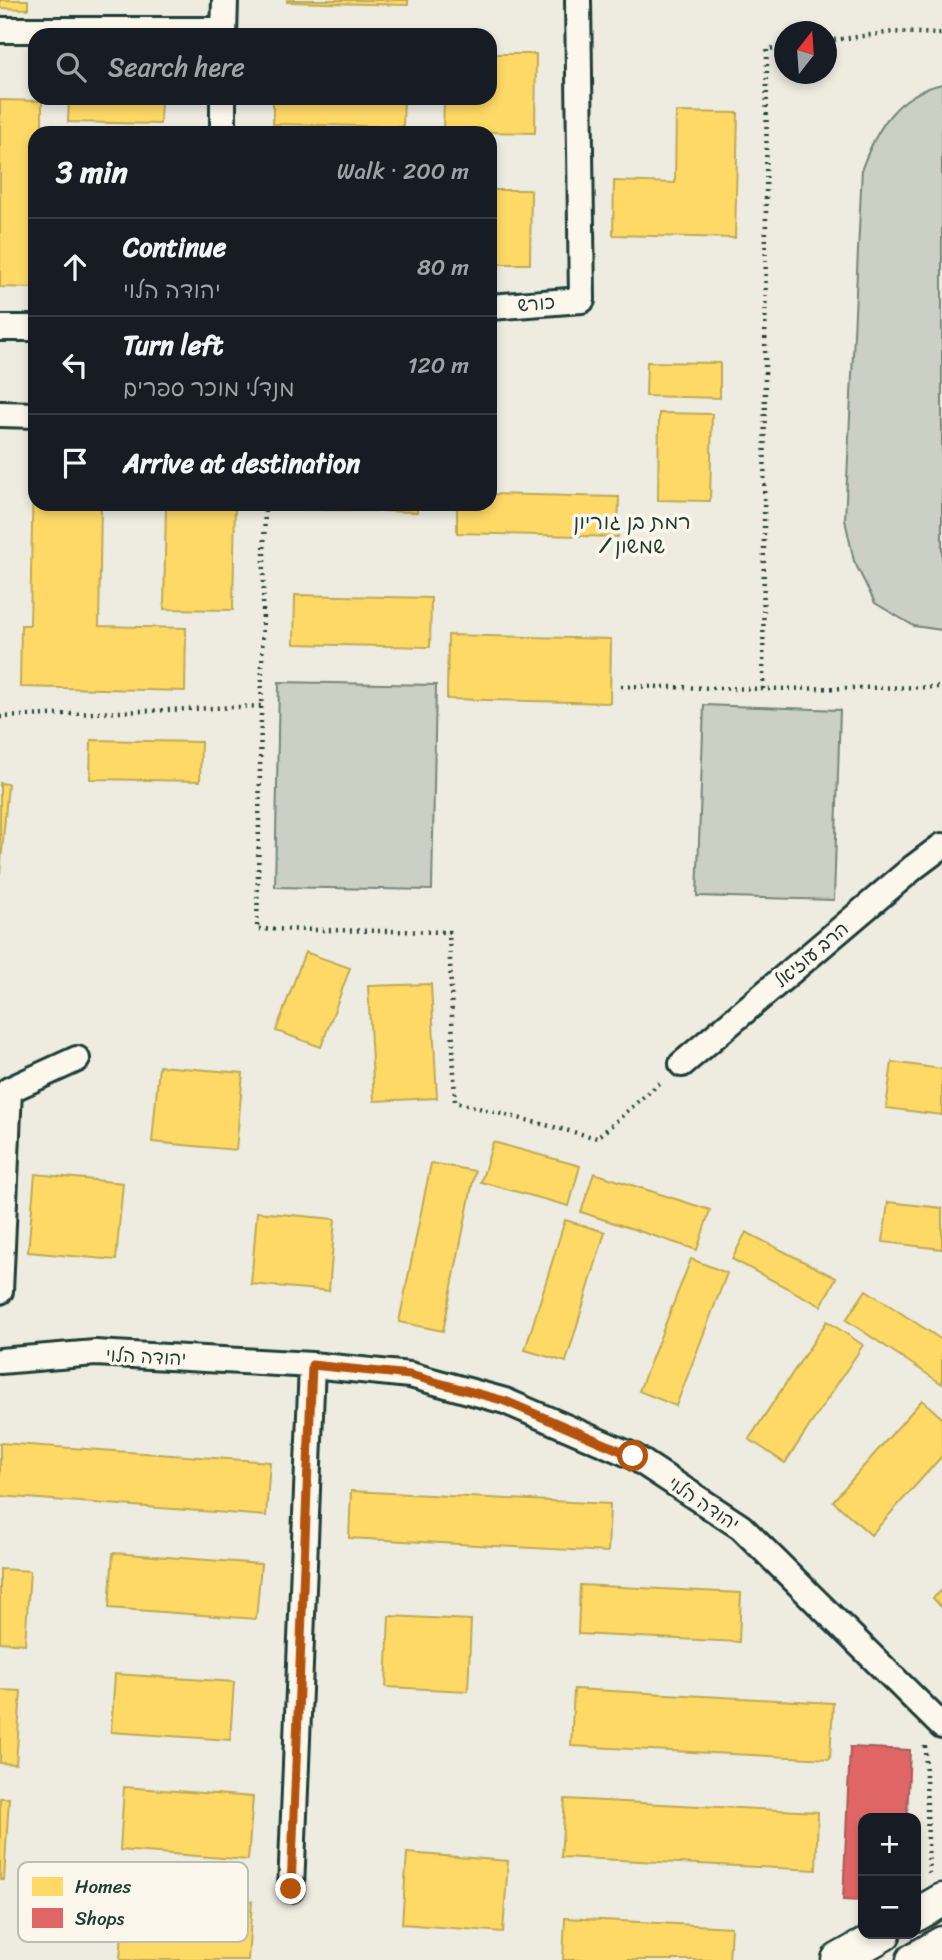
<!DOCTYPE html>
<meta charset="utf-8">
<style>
body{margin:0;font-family:Sriracha,"Playpen Sans Hebrew",sans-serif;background:#20242c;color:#f1f3f6}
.controls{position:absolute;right:21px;bottom:21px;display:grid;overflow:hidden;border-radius:14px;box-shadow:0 4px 10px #0003}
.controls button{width:63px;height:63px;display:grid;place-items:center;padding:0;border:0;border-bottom:2px solid #363941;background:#171b24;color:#f1f3f6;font:35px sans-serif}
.compass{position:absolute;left:774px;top:21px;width:63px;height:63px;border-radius:50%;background:#171b24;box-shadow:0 4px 10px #0003;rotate:17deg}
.stop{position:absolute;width:21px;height:21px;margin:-16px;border:5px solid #b45309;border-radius:50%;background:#fff}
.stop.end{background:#b45309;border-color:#fff;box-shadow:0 2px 7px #0008}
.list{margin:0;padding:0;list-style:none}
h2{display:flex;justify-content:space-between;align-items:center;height:91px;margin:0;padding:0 28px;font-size:30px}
h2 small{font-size:23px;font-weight:400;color:#9ea1a6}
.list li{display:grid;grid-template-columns:46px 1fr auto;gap:21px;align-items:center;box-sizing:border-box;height:98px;padding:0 28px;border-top:2px solid #363941}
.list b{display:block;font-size:26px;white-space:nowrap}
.list p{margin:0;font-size:23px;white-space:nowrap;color:#9ea1a6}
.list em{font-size:23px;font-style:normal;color:#9ea1a6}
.icon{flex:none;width:38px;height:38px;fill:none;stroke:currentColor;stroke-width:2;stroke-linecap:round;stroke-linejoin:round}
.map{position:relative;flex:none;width:942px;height:1960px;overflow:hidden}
.search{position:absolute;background:#171b24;box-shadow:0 4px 10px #0003;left:28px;top:28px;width:469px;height:77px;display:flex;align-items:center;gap:18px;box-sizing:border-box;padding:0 24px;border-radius:21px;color:#9ea1a6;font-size:26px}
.panel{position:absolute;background:#171b24;box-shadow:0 4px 10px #0003;left:28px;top:126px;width:469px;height:385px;border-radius:21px}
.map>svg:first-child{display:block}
.green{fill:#cbcfc4;stroke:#75867c;stroke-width:2}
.homes{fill:#ffd966;stroke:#bcaa57;stroke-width:2}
.shops{fill:#e06666;stroke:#a65a57;stroke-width:2}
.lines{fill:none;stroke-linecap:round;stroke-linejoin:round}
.minor-casing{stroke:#1f3d34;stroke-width:30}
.tertiary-casing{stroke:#1f3d34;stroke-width:37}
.path{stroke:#1f3d34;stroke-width:4.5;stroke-dasharray:2 5;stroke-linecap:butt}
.minor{stroke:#fbf7ec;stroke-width:24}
.tertiary{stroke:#fbf7ec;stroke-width:32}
.route{stroke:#b45309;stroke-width:9}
.labels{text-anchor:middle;stroke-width:7;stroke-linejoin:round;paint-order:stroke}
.street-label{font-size:19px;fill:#1f3d34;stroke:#fbf7ec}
.neighbourhood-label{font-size:21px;fill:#1f3d34;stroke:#fbf7ec}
.key{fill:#fbf7ec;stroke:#b9bfb5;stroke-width:2}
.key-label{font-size:19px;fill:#1f3d34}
</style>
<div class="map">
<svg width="942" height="1960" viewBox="0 0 942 1960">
<rect width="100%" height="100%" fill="#eeece1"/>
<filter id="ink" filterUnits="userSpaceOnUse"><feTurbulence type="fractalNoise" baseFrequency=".0143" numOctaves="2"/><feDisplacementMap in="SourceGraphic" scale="14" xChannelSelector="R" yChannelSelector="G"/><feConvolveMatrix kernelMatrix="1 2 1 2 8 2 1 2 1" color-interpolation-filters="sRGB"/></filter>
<g filter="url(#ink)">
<path class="green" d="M942,84v546l-28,-4 -39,-23 -21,-42 -9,-41 17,-352c15,-40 35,-74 80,-84z
M279,682l157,3 -4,205 -157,-3z
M704,705l136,5 -6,190 -137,-4z"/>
<path class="homes" d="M0,0h28v9l-28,-1z
M287,0h121v5l-121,-3z
M490,54h46l-1,79 -92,-2 1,-33h46z
M69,98h92l-1,26 -92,-2z
M273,98h131l-1,29 -130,-3z
M0,100l42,1v32h-7v155l-35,-1z
M676,112l62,1 -3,125 -122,-3 1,-54 61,2z
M490,190h41l-1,74h-40z
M647,362l73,1v35l-74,-2z
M659,413l53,1 -2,87 -52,-1z
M33,474h2v30h66l-2,122 87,2 -1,63 -165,-4 1,-62h9z
M490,494l129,3 -1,40 -161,-4v-29h33z
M166,504h69l-2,106 -69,-1z
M305,504h112v8l-113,-3z
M295,595l136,3 -1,49 -136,-3z
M448,635l163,4 -1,64 -163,-4z
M91,740l110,2 -1,39 -110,-2z
M0,783l8,1 -8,90z
M305,952l45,16 -29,79 -45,-16z
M431,984l6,114 -63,3 -6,-115z
M892,1062l50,7v46l-56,-7z
M159,1066l84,7 -7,77 -84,-8z
M493,1142l87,24 -11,40 -88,-24z
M431,1163l44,8 -32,160 -44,-9z
M594,1173l116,37 -13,40 -116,-38z
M35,1174l88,9 -7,77 -88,-8z
M888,1202l54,6v41l-59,-7z
M257,1212l78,7 -6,72 -78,-7z
M565,1220l40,12 -39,130 -41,-12z
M746,1232l90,46 -15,28 -89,-47z
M691,1259l36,14 -51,133 -37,-15z
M866,1290l76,50v44l-96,-64z
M827,1321l36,24 -78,118 -36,-24z
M922,1400l20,18v38l-71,79 -38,-34z
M0,1443l270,19 -4,54 -266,-20z
M351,1491l259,13 -2,48 -259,-14z
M113,1553l148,11 -5,55 -147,-11z
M0,1569l30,2 -5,73 -25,-2z
M580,1585l161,8 -2,49 -161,-8z
M942,1590v18l-9,-10z
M389,1616l82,4 -3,71 -82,-4z
M115,1674l119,8 -4,58 -119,-8z
M574,1689l259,14 -3,56 -259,-13z
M0,1690l21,1 -5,73 -16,-1z
M124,1787l129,10 -5,63 -128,-10z
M0,1798h9l-5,82h-4z
M565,1799l253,13 -2,58 -255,-13z
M407,1853l101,8 -5,71 -101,-8z
M125,1892l127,9 -4,59h-128z
M565,1918l166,9 -2,33h-166z"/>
<path class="shops" d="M850,1747l60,3 -3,68h-44v83l-20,-1z"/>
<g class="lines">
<g class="minor-casing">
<path id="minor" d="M0,30h224
M224,35l1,-35
M223,133v-35
M490,307l92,-7 -4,-300
M0,328h35
M0,414l35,1
M682,1064l232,-197 28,-21
M0,1291l9,-201 68,-31
M0,1361l95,-8 217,12 98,10 95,26 128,55 108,71 201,199
M291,1889l21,-524"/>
</g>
<g class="tertiary-casing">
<path id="tertiary" d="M916,1915l26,-15
M838,1960l46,-26
M913,1960l29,-17"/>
</g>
<path class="path" d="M827,41l66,-9 49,2
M265,504l-8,425 192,3 6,170 142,36 66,-58
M621,686l142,3 179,-2
M763,689l4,-640 18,-2
M0,717l261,-11
M925,1746l4,127"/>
<use href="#minor" class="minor"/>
<use href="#tertiary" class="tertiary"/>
</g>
</g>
<g class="lines" filter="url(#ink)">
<path class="route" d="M291,1889l21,-524 98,10 95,26 128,55"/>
</g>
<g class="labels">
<g class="street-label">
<text transform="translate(536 303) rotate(-5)" y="7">כורש</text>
<text transform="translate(811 954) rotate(-40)" y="7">הרב עוזיאל</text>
<text transform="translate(146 1356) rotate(3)" y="7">יהודה הלוי</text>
<text transform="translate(704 1503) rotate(34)" y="7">יהודה הלוי</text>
</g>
<g class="neighbourhood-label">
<text x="632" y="529">רמת בן גוריון<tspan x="632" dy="24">/ שמשון</tspan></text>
</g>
</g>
<rect x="18" y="1862" width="230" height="80" rx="10" class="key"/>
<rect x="32" y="1877" width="31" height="19" fill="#ffd966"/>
<rect x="32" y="1908" width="31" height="20" fill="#e06666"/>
<g class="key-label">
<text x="75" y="1893">Homes</text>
<text x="75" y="1925">Shops</text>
</g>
</svg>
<div class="controls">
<button>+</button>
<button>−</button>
</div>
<svg class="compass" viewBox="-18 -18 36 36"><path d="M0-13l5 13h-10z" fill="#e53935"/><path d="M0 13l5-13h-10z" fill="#9ea1a6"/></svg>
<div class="stop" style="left:633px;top:1456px"></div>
<div class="stop end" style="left:291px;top:1889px"></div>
<div class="search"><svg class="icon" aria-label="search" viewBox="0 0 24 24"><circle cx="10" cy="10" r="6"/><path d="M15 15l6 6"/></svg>Search here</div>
<section class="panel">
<h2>3 min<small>Walk · 200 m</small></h2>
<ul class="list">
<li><svg class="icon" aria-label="ahead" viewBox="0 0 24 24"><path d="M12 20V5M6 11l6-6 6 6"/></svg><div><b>Continue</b><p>יהודה הלוי</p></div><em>80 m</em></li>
<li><svg class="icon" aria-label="left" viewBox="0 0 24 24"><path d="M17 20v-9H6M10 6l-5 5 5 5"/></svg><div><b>Turn left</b><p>מנדלי מוכר ספרים</p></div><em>120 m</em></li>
<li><svg class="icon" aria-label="arrive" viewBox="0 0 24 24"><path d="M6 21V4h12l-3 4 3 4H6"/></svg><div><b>Arrive at destination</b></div></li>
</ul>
</section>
</div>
